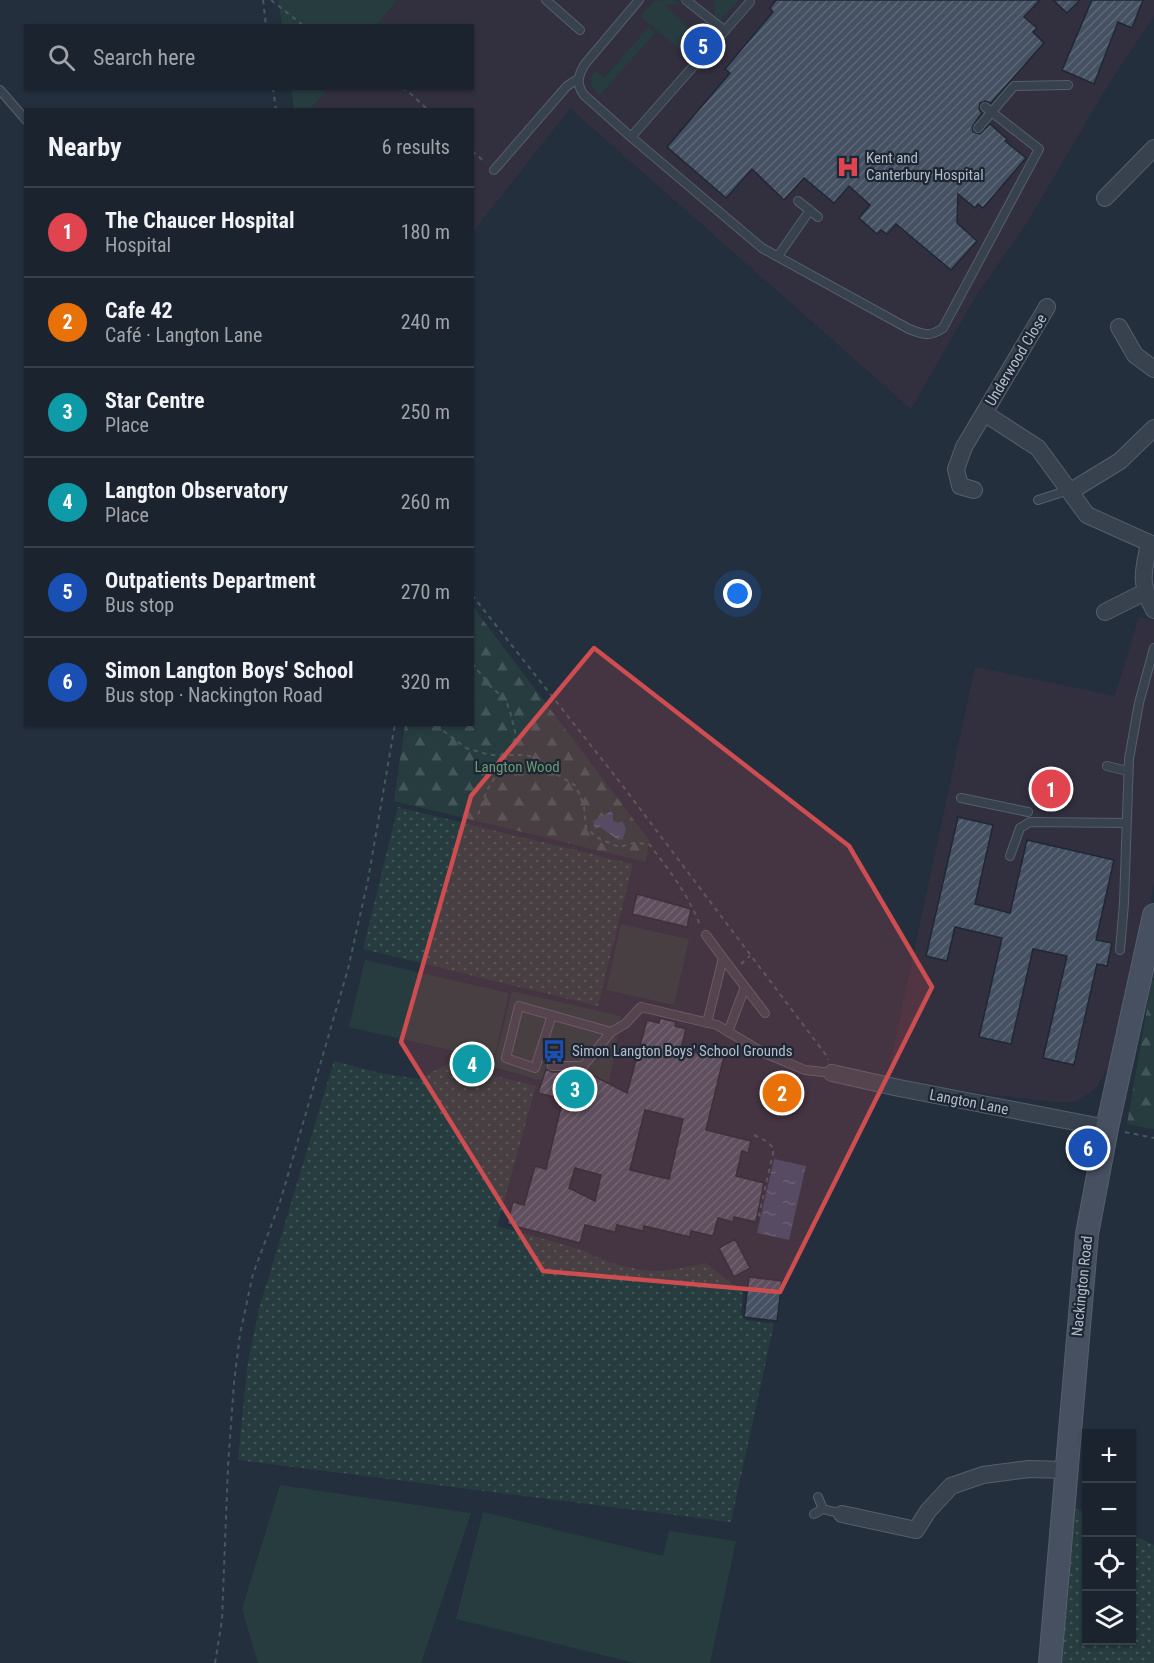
<!DOCTYPE html>
<meta charset="utf-8">
<style>
body{margin:0;font-family:"Roboto Condensed",sans-serif;background:#282f3a;color:#f1f3f6}
.controls{position:absolute;right:18px;bottom:18px;display:grid;overflow:hidden;border-radius:0px;box-shadow:0 2px 4px #0004}
.controls button{width:54px;height:54px;display:grid;place-items:center;padding:0;border:0;border-bottom:2px solid #39404a;background:#1b232e;color:#f1f3f6;font:30px sans-serif}
.you{position:absolute;left:738px;top:594px;width:21px;height:21px;margin:-15px;border:4px solid #fff;border-radius:50%;background:#1a73e8;box-shadow:0 0 0 9px #1a73e833}
.badge{display:grid;place-items:center;width:39px;height:39px;border-radius:50%;background:#8ab4f8;color:#fff;font-size:20px;font-weight:700}
.pin{position:absolute;translate:-50% -50%;border:3px solid #fff;box-shadow:0 2px 6px #0006}
.list{margin:0;padding:0;list-style:none}
h2{display:flex;justify-content:space-between;align-items:center;height:78px;margin:0;padding:0 24px;font-size:26px}
h2 small{font-size:20px;font-weight:400;color:#a0a4aa}
.list li{display:grid;grid-template-columns:39px 1fr auto;gap:18px;align-items:center;box-sizing:border-box;height:90px;padding:0 24px;border-top:2px solid #39404a}
.list b{display:block;font-size:22px;white-space:nowrap}
.list p{margin:0;font-size:20px;white-space:nowrap;color:#a0a4aa}
.list em{font-size:20px;font-style:normal;color:#a0a4aa}
.icon{flex:none;width:33px;height:33px;fill:none;stroke:currentColor;stroke-width:2;stroke-linecap:round;stroke-linejoin:round}
.map{position:relative;flex:none;width:1154px;height:1663px;overflow:hidden}
.search{position:absolute;background:#1b232e;box-shadow:0 2px 4px #0004;left:24px;top:24px;width:450px;height:66px;display:flex;align-items:center;gap:15px;box-sizing:border-box;padding:0 21px;border-radius:0px;color:#a0a4aa;font-size:22px}
.panel{position:absolute;background:#1b232e;box-shadow:0 2px 4px #0004;left:24px;top:108px;width:450px;height:618px;border-radius:0px}
.map>svg:first-child{display:block}
.medical{fill:#32303f}
.grass{fill:#263c3f}
.forest{fill:url(#forest-firs)}
.park{fill:url(#park-dots)}
.water{fill:url(#water-ripples)}
.building{fill:url(#building-hatch);stroke:#1f2835;stroke-width:1.5;fill-rule:evenodd}
.lines{fill:none;stroke-linecap:round;stroke-linejoin:round}
.lane-casing{stroke:#565f6c;stroke-width:10}
.street-casing{stroke:#565f6c;stroke-width:18}
.secondary-casing{stroke:#565f6c;stroke-width:24}
.path{stroke:#44595c;stroke-width:2;stroke-dasharray:4.5 4.5;stroke-linecap:butt}
.lane{stroke:#38414e;stroke-width:8}
.street{stroke:#38414e;stroke-width:16}
.secondary{stroke:#465061;stroke-width:22}
.marked{fill:#ce4d50;fill-opacity:0.2;stroke:#ce4d50;stroke-width:4.5;stroke-linejoin:round}
.labels{text-anchor:middle;stroke-width:4.5;stroke-linejoin:round;paint-order:stroke}
.poi-label{font-size:15px;fill:#b4bcc9;stroke:#1d2633;text-anchor:start}
.street-label{font-size:15px;fill:#b4bcc9;stroke:#1d2633}
.park-label{font-size:15px;fill:#6b9a76;stroke:#1d2633}
</style>
<div class="map">
<svg width="1154" height="1663" viewBox="0 0 1154 1663">
<defs>
<pattern id="forest-firs" width="22" height="20" patternUnits="userSpaceOnUse" patternTransform="scale(1.5)"><rect width="22" height="20" fill="#263c3f"/><path d="M5 1l3.5 6h-7zM16 11l3.5 6h-7z" fill="#435659"/></pattern>
<pattern id="park-dots" width="8" height="8" patternUnits="userSpaceOnUse" patternTransform="scale(1.5)"><rect width="8" height="8" fill="#263c3f"/><path d="M2 2h.1M6 6h.1" fill="none" stroke="#435659" stroke-width="1.8" stroke-linecap="round"/></pattern>
<pattern id="water-ripples" width="26" height="14" patternUnits="userSpaceOnUse" patternTransform="scale(1.5)"><rect width="26" height="14" fill="#394c67"/><path d="M2 4q2-2 4 0t4 0M15 11q2-2 4 0t4 0" fill="none" stroke="#53647b"/></pattern>
<pattern id="building-hatch" width="6" height="6" patternUnits="userSpaceOnUse" patternTransform="scale(1.5)"><rect width="6" height="6" fill="#455162"/><path d="M-1 1l2-2M0 6l6-6M5 7l2-2" fill="none" stroke="#5d6877"/></pattern>
</defs>
<rect width="100%" height="100%" fill="#242f3e"/>
<path class="medical" d="M397,0h757v16l-46,69 -82,139 -49,70 -66,115 -341,-301 -97,124 -1,-122h-162l17,-21 145,-1v-62l-96,-1z
M1139,617l15,3v262l-8,43 -34,138 -17,26 -20,13h-20l-89,-11 -79,-13 88,-411 140,29z"/>
<path class="grass" d="M278,0h119l-21,26 -94,-1z
M662,0h13l4,4 -15,1 26,24 16,-1 5,4 -22,25 -49,-41 13,-14z
M714,0h25l-19,20 -5,-4z
M648,28l7,5 -55,62c-9,-6 -12,-14 -6,-24l10,7z
M291,89v-1l36,1 -17,21 -16,-1z
M621,924l68,15 -15,66 -68,-15z
M365,960l144,33 -15,67 -145,-33z
M512,991l109,25 -13,73 -54,-5 -61,-17z
M280,1485l191,28 -50,150h-163l-16,-54z
M483,1512l180,44 6,-25 67,10 -26,122h-75l-179,-44z"/>
<path class="forest" d="M473,607l176,233 -3,22 -252,-61 11,-76 67,-1z
M1152,980h2v149l-27,-5z"/>
<path class="park" d="M398,807l235,57 -35,142 -235,-57z
M334,1061l46,12 38,6 30,-15 88,22 -39,140 86,24c20,12 52,21 76,21 16,-1 32,-5 47,-8l37,30 -2,21 4,6 29,4 -43,198 -493,-62 9,-92 12,-59z
M1069,1506l17,7v127h46v-105l22,10v118h-93z"/>
<path class="water" d="M611,811l2,4v6l5,2 4,-2 4,8 -3,10 -5,1 -18,-13 -5,2 -2,-8z
M774,1159l32,7 -17,74 -32,-7z"/>
<path class="building" d="M776,0h264l-16,17 13,11 -4,4 11,11 -53,60 -6,-2 -5,2 -1,6 3,4 -10,14 1,5 7,2 10,-10 17,15 -2,2 21,17 -43,50 -5,-4 -3,4 -17,-14 -1,29 20,18 -26,29 -55,-46 -9,10 -6,-4 -4,4 -18,-16 11,-13 -21,-19 -15,17 -30,-25 -20,22 -32,-31 -26,29 -59,-51 63,-74 -5,-4 48,-57 -3,-4z
M1053,0h27l-13,13z
M1092,0h51l-11,28 -14,-6 -24,62 -32,-14z
M958,817l35,8 -18,79 35,9 17,-73 87,20 -18,80 16,3 -5,23 -10,-2 -23,101 -31,-7 24,-102 -34,-7 -22,95 -32,-7 23,-99 -47,-11 -8,34 -21,-5z
M637,894l54,15 -4,18 -55,-13z
M660,1018l16,4 -1,4 11,3 -5,20 28,7 3,-12 14,4 -20,82 45,11 -3,12 -6,-2 -6,25 28,7 -8,39 -22,-5 -1,5 -15,-4 -5,18 -22,-5 -1,6 -46,-11 -1,5 -26,-6 -2,7 -30,-7 -5,18 -73,-19 6,-22 11,3 11,-39 11,3 17,-70 -25,-6 8,-24 6,3h34l41,21 20,-73 12,3zM645,1110l38,9 -14,60 -39,-9zM575,1168l26,7 -6,26 -26,-13z
M468,1057l11,3 -3,10 -11,-2z
M771,1072l30,7 -8,35 -31,-7z
M735,1239l15,29 -16,9 -15,-29z
M749,1277l33,4 -5,40 -33,-4z"/>
<g class="lines">
<g class="lane-casing">
<path id="lane" d="M546,0l34,30
M639,0l-54,64c-7,11 -9,20 -1,31l47,42 131,111 147,81c15,6 21,8 34,-1l96,-179 -54,-42
M686,0l39,31
M0,90l26,30
M978,128l36,-42 54,-1
M631,137l119,-135
M494,170l73,-84 11,-7
M798,201l20,16
M778,256l32,-46
M1038,500l31,-10
M1107,766l21,5
M961,798l67,14
M1010,856l10,-28 10,-6 96,1
M706,935l17,23
M1120,950l4,-47 5,-144 10,-56 15,-55
M745,987l20,26
M552,1015l-17,53 -29,-10 13,-52 92,26 14,-8 16,-17 76,18 45,27 43,18 27,3
M707,1023l16,-65 22,29 -17,45
M552,1066h31l28,-34
M818,1497l5,12
M814,1514l9,-5 19,5"/>
</g>
<g class="street-casing">
<path id="street" d="M1105,198l49,-50
M1119,327l16,28 19,14
M984,413l54,35 49,67 67,30
M974,490l-14,-4 -4,-17 8,-22 83,-140
M1071,491l49,-30 34,-33
M1149,544c-6,29 -10,38 5,66
M1105,612l40,-20
M832,1073l67,15 208,40
M842,1514l74,16 12,-19 23,-25 32,-11 46,-6 37,1"/>
</g>
<g class="secondary-casing">
<path id="secondary" d="M1050,1663l37,-429 20,-106 47,-213"/>
</g>
<path class="path" d="M263,0l3,26
M271,0l33,26
M273,88l3,22
M402,88l9,6 17,16
M472,151l14,12
M472,595l147,186 207,274 2,5
M472,663l19,24 15,13 5,15 5,21 -17,35 -12,19 -9,25
M438,724l4,6 24,18 24,7h34l14,3 20,17 18,11 8,20 2,22 12,10 21,9 15,-4 15,1c20,26 39,50 51,81
M741,964l9,-8
M1125,1132l29,6
M754,1135l14,7 6,7 -15,66 2,1
M215,1663l7,-43 6,-154 6,-83 6,-49 13,-60 27,-72 68,-233 20,-89 27,-156"/>
<use href="#lane" class="lane"/>
<use href="#street" class="street"/>
<use href="#secondary" class="secondary"/>
</g>
<path class="marked" d="M594,648l255,198 83,141 -152,305 -237,-21 -142,-229 70,-246z"/>
<defs>
<g id="hospital-bare" transform="scale(1.8)"><path d="M-5-5h3v3.5h4V-5h3V5h-3V1.5h-4V5h-3Z" fill="#e0444e" stroke="#1d2633" stroke-width="2.5" paint-order="stroke"/></g>
<g id="bus-bare" transform="scale(1.8)"><path d="M-5-6H5V4H4V6H2V4H-2V6H-4V4H-5ZM-3.5-4V0h7V-4ZM-3.5 1.2v1.5H-2V1.2ZM2 1.2v1.5H3.5V1.2Z" fill="#1a4fb4" stroke="#1d2633" stroke-width="2.5" paint-order="stroke"/></g>
</defs>
<g fill-rule="evenodd">
<use href="#hospital-bare" x="848" y="167"/>
<use href="#bus-bare" x="554" y="1051"/>
</g>
<g class="labels">
<g class="poi-label">
<text x="866" y="163">Kent and<tspan x="866" dy="17">Canterbury Hospital</tspan></text>
<text x="572" y="1056">Simon Langton Boys' School Grounds</text>
</g>
<g class="street-label">
<text transform="translate(1016 360) rotate(-59)" y="5">Underwood Close</text>
<text transform="translate(969 1102) rotate(11)" y="5">Langton Lane</text>
<text transform="translate(1082 1286) rotate(-84)" y="5">Nackington Road</text>
</g>
<g class="park-label">
<text x="517" y="772">Langton Wood</text>
</g>
</g>
</svg>
<div class="controls">
<button>+</button>
<button>−</button>
<button><svg class="icon" aria-label="locate" viewBox="0 0 24 24"><circle cx="12" cy="12" r="6"/><path d="M12 2v4M12 18v4M2 12h4M18 12h4"/></svg></button>
<button><svg class="icon" aria-label="layers" viewBox="0 0 24 24"><path d="M12 4l9 5-9 5-9-5zM3 14l9 5 9-5"/></svg></button>
</div>
<div class="you"></div>
<div class="pin badge" style="left:1051px;top:789px;background:#e0444e">1</div>
<div class="pin badge" style="left:782px;top:1093px;background:#e8710a">2</div>
<div class="pin badge" style="left:575px;top:1089px;background:#0f9aa8">3</div>
<div class="pin badge" style="left:472px;top:1064px;background:#0f9aa8">4</div>
<div class="pin badge" style="left:703px;top:46px;background:#1a4fb4">5</div>
<div class="pin badge" style="left:1088px;top:1148px;background:#1a4fb4">6</div>
<div class="search"><svg class="icon" aria-label="search" viewBox="0 0 24 24"><circle cx="10" cy="10" r="6"/><path d="M15 15l6 6"/></svg>Search here</div>
<section class="panel">
<h2>Nearby<small>6 results</small></h2>
<ul class="list">
<li><span class="badge" style="background:#e0444e">1</span><div><b>The Chaucer Hospital</b><p>Hospital</p></div><em>180 m</em></li>
<li><span class="badge" style="background:#e8710a">2</span><div><b>Cafe 42</b><p>Café · Langton Lane</p></div><em>240 m</em></li>
<li><span class="badge" style="background:#0f9aa8">3</span><div><b>Star Centre</b><p>Place</p></div><em>250 m</em></li>
<li><span class="badge" style="background:#0f9aa8">4</span><div><b>Langton Observatory</b><p>Place</p></div><em>260 m</em></li>
<li><span class="badge" style="background:#1a4fb4">5</span><div><b>Outpatients Department</b><p>Bus stop</p></div><em>270 m</em></li>
<li><span class="badge" style="background:#1a4fb4">6</span><div><b>Simon Langton Boys' School</b><p>Bus stop · Nackington Road</p></div><em>320 m</em></li>
</ul>
</section>
</div>
